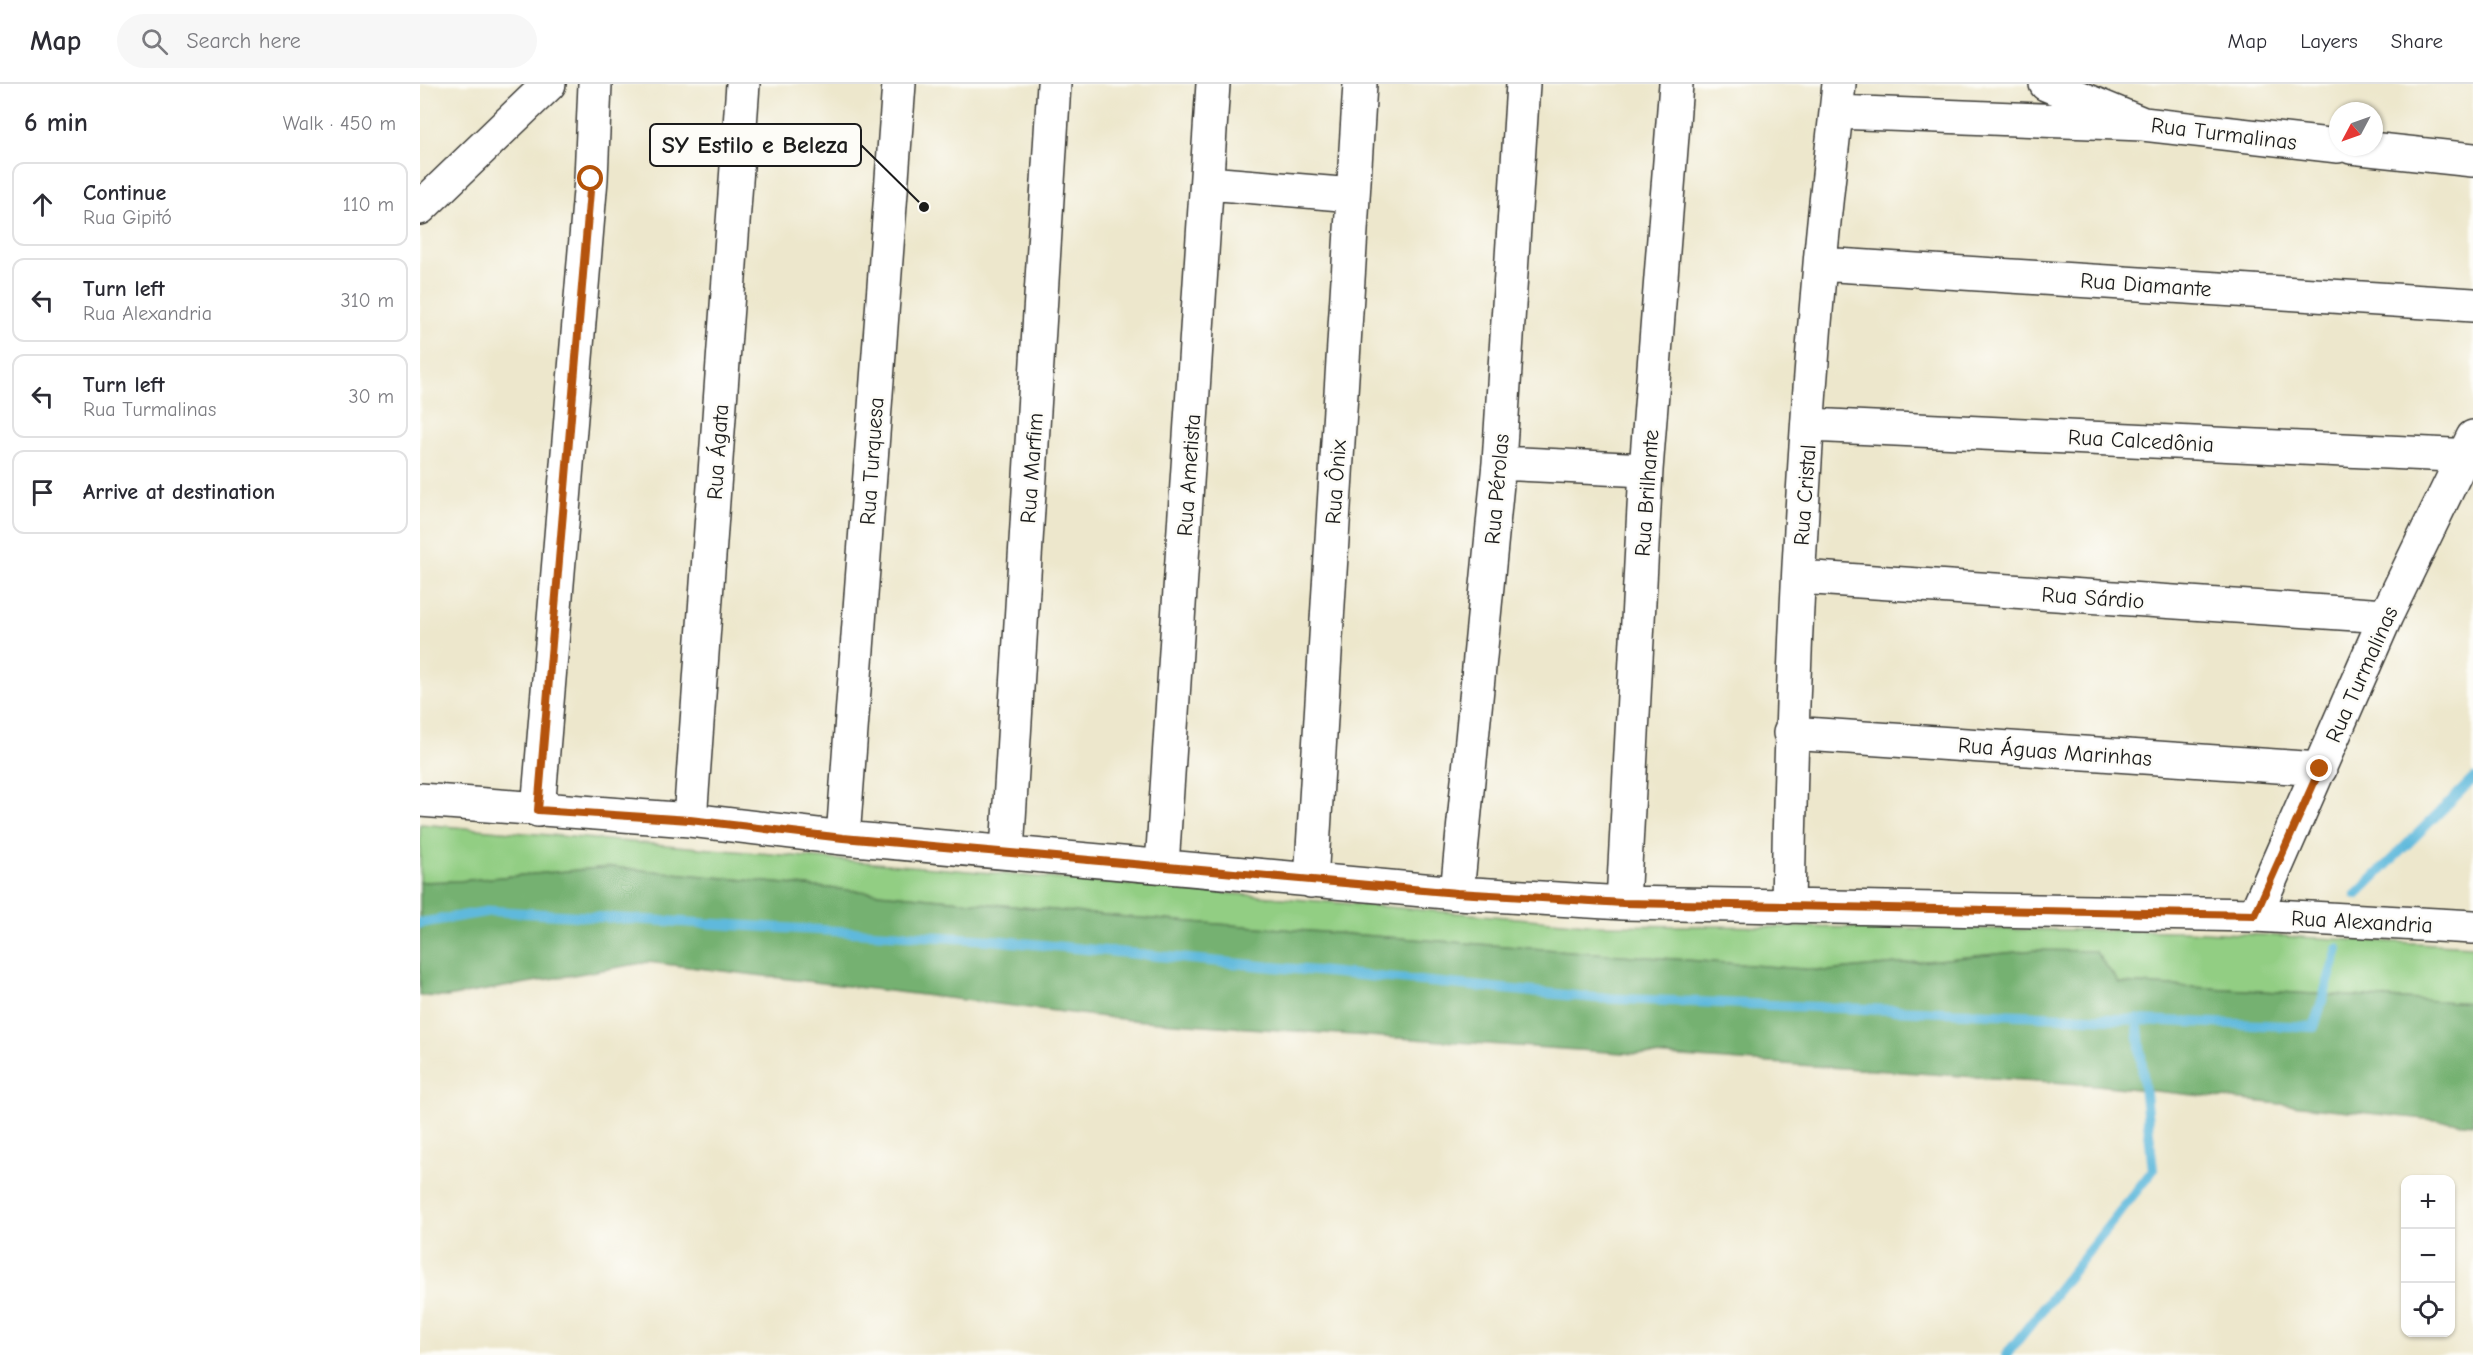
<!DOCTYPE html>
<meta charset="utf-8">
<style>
body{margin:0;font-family:"Comic Neue",sans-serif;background:#f7f7f7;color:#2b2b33}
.controls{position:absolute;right:18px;bottom:18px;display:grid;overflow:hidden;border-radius:12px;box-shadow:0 2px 4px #0004}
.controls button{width:54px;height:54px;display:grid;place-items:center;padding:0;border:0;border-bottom:2px solid #e1e1e2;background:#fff;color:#2b2b33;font:30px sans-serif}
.compass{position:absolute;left:1909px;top:18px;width:54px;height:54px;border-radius:50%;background:#fff;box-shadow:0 2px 4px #0004;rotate:229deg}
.stop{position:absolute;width:18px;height:18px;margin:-14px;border:4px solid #b45309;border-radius:50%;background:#fff}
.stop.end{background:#b45309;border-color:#fff;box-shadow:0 2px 6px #0008}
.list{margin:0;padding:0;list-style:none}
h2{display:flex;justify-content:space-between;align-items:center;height:78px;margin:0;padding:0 24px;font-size:26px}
h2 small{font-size:20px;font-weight:400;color:#7c7c81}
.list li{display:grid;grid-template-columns:39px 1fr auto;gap:18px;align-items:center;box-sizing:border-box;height:84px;margin:0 12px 12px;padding:0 12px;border:2px solid #e1e1e2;border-radius:12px}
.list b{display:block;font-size:22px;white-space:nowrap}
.list p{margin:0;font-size:20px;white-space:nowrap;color:#7c7c81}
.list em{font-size:20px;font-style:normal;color:#7c7c81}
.icon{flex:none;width:33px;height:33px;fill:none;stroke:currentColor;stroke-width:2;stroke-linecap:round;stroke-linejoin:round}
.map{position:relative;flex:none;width:2053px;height:1271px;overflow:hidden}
header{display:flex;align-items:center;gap:36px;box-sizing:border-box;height:84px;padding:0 30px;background:#fff;border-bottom:2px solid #e1e1e2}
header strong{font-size:28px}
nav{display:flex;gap:33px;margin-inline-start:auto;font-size:21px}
.search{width:420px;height:54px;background:#f7f7f7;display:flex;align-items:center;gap:15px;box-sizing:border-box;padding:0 21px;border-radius:33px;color:#7c7c81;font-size:22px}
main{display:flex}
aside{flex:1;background:#fff}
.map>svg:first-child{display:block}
.green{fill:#92ce83;stroke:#577550;stroke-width:1.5}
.forest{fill:#75b171;stroke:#486646;stroke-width:1.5}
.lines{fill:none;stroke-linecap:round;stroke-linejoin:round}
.stream{stroke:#5fb9dc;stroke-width:10}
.minor-casing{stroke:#3b3a36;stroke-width:36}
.major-casing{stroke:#3b3a36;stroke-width:36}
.minor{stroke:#fff;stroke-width:33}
.major{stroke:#fff;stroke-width:33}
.route{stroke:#b45309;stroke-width:8}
.labels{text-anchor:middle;stroke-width:5;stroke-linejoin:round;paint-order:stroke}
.street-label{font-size:22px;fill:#1c1c1c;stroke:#fdfcf7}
.leader{fill:none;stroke:#1c1c1c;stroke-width:2}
.callout-dot{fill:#1c1c1c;stroke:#fdfcf7;stroke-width:2}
.callout{fill:#fdfcf7;stroke:#1c1c1c;stroke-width:2}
.callout-label{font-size:24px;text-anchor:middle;font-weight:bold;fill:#1c1c1c}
</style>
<header>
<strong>Map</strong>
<div class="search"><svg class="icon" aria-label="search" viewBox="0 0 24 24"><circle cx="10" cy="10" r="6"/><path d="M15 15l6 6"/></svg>Search here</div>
<nav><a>Map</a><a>Layers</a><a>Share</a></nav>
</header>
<main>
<aside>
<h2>6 min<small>Walk · 450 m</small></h2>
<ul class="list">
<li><svg class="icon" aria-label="ahead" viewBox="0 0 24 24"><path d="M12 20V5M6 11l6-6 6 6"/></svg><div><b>Continue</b><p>Rua Gipitó</p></div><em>110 m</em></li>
<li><svg class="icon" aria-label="left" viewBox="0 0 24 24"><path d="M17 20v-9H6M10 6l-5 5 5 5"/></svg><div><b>Turn left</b><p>Rua Alexandria</p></div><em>310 m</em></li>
<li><svg class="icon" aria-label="left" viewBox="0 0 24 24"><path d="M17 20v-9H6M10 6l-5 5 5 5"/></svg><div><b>Turn left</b><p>Rua Turmalinas</p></div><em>30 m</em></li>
<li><svg class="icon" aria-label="arrive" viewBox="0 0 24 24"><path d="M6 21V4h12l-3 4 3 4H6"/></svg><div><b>Arrive at destination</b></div></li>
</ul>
</aside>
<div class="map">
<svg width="2053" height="1271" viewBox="0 0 2053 1271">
<rect width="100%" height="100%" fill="#fdfcf7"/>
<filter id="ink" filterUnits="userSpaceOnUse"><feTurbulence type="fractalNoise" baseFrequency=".0167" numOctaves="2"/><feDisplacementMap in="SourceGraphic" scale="12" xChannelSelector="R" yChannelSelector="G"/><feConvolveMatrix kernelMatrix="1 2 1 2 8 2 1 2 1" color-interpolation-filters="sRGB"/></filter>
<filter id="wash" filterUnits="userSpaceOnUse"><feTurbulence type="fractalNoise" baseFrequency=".008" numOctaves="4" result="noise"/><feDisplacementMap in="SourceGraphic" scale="24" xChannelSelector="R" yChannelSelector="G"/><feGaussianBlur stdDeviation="1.35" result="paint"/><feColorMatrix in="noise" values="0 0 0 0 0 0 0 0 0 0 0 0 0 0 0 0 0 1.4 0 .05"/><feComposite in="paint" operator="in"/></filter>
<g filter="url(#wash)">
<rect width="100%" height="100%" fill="#ede7cc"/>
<path class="green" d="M0,740l1178,101 585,6 290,15v57l-354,-20 -83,-33 -208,21 -714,-55 -503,-49 -152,14 -39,1z"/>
<path class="forest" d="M191,783l503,49 714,55 208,-21 59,1 24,32 354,20v121l-376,-39 -967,-65 -482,-58 -201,35 -27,-1v-114l39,-1z"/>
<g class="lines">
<path class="stream" d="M1936,811l117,-116
M0,839l71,-12 501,29 605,58 717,29 24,-78
M1586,1271l147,-185 -16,-151"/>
</g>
</g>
<g filter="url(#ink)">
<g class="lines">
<g class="minor-casing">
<path id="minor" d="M1626,0l97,40 195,22
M1416,28l307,12
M1931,63l122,13
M788,99l145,12
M1400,180l653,41
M1389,341l664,31
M1079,379l147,7
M1379,493l587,39
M1370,649l530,36
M0,716l270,20 153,18 614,55 166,10 632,12 218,12
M118,726l53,-631 4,-95
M270,736l53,-736
M423,754l56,-754
M587,768l47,-768
M742,782l51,-782
M891,797l49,-797
M1037,809l42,-430 24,-379
M1203,819l23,-433 30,-386
M1368,823c3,-214 13,-429 32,-643 5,-60 13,-120 19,-180
M1835,831l131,-299 87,-179"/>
</g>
<g class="major-casing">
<path id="major" d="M0,124l129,-124"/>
</g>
<use href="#minor" class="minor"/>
<use href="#major" class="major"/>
</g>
</g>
<g class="lines" filter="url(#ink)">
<path class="route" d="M171,95l-53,631 152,10 153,18 614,55 166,10 632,12 65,-146"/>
</g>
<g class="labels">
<g class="street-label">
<text transform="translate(1804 49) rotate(7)" y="8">Rua Turmalinas</text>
<text transform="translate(1726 200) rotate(4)" y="8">Rua Diamante</text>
<text transform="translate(1721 356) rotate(3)" y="8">Rua Calcedônia</text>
<text transform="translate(297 368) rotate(-86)" y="8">Rua Ágata</text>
<text transform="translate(451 377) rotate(-86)" y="8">Rua Turquesa</text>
<text transform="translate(611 384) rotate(-86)" y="8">Rua Marfim</text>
<text transform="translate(768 391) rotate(-86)" y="8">Rua Ametista</text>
<text transform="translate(915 398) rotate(-86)" y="8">Rua Ônix</text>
<text transform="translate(1076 405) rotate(-85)" y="8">Rua Pérolas</text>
<text transform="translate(1226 409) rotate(-86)" y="8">Rua Brilhante</text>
<text transform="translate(1384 411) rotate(-86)" y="8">Rua Cristal</text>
<text transform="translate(1673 513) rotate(4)" y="8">Rua Sárdio</text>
<text transform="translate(1941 590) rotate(-66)" y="8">Rua Turmalinas</text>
<text transform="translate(1635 667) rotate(4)" y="8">Rua Águas Marinhas</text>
<text transform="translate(1942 837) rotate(3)" y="8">Rua Alexandria</text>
</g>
</g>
<path class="leader" d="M504 123L441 61"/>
<circle class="callout-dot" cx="504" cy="123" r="6"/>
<rect class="callout" x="230" y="40" width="211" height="42" rx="6"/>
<g class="callout-label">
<text x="335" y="69">SY Estilo e Beleza</text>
</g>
</svg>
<div class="controls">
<button>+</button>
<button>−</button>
<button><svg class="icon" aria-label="locate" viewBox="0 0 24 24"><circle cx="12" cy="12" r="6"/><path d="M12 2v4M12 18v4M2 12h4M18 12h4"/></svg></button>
</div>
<svg class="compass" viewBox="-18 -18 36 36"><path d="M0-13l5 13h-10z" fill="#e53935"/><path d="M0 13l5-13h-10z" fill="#7c7c81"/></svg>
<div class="stop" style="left:171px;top:95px"></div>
<div class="stop end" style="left:1900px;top:685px"></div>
</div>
</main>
